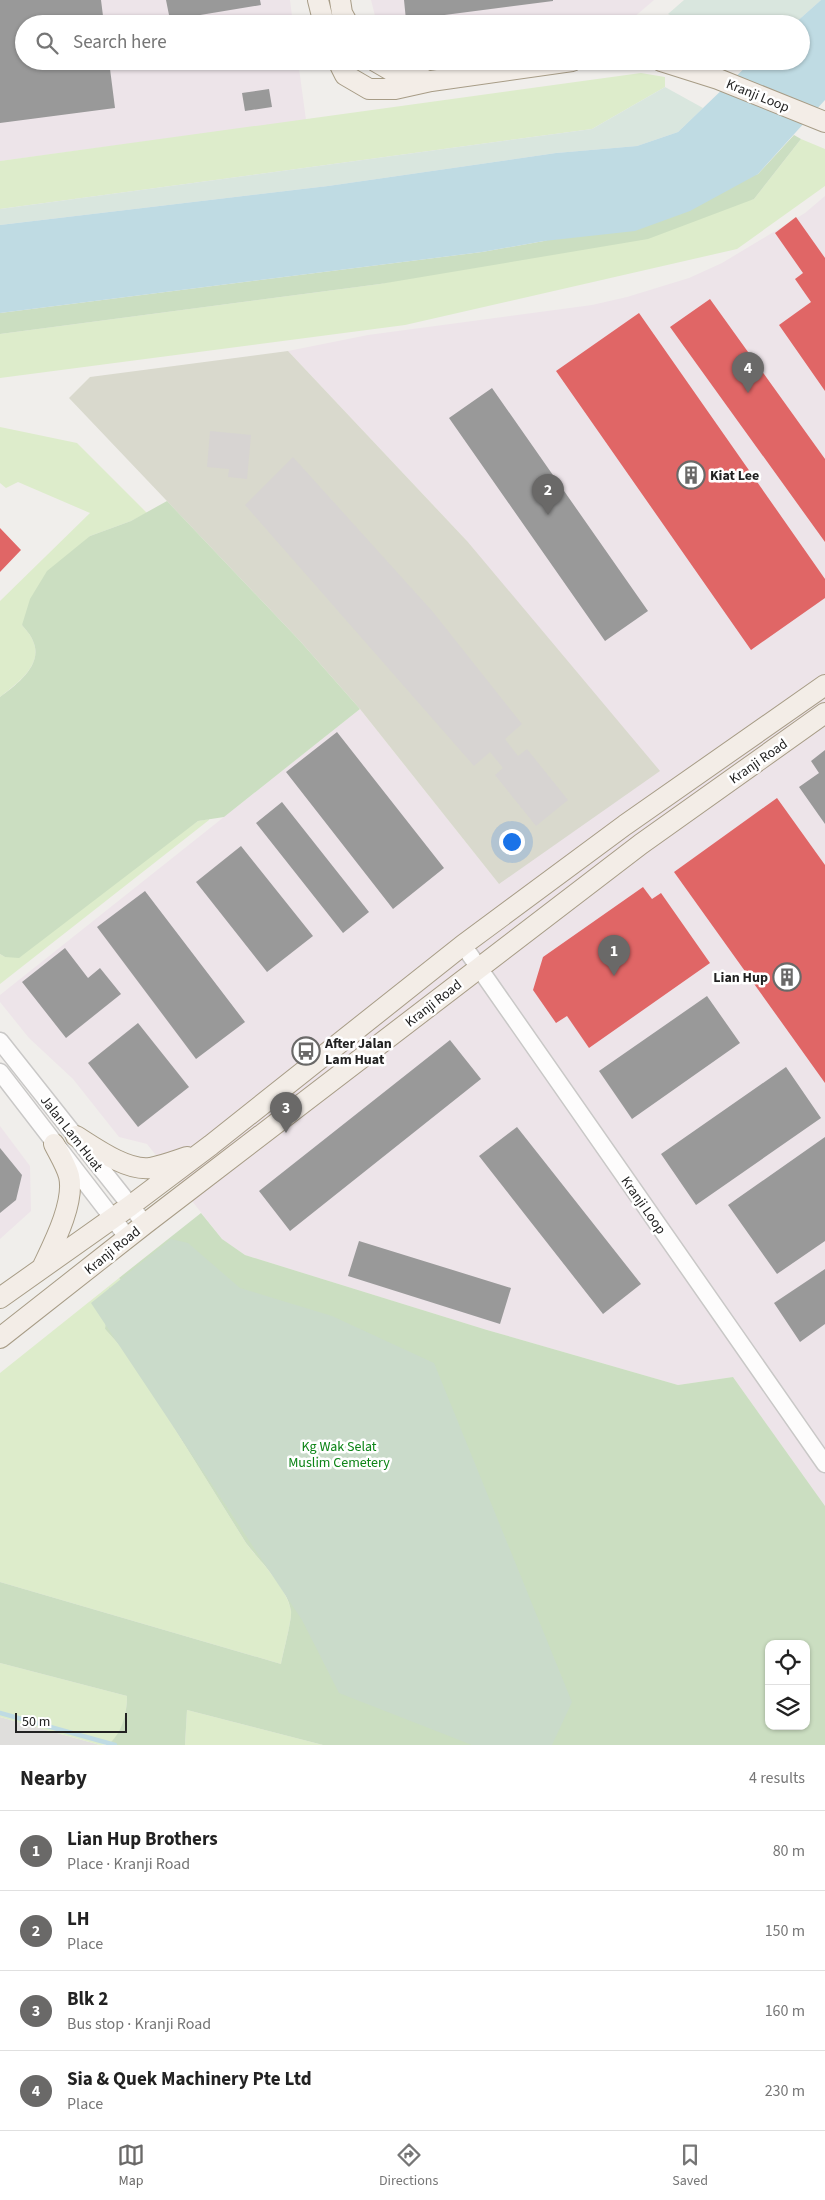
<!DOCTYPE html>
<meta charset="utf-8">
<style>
body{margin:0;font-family:"Source Sans 3",sans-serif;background:#f2f2f2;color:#222}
.controls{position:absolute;right:15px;bottom:15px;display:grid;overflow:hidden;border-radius:10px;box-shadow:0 1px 4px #0004}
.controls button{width:45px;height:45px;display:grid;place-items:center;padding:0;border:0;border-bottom:1px solid #e0e0e0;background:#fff;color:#222;font:25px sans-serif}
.scale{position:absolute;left:15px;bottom:12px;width:112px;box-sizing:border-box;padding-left:5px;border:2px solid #222;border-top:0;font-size:14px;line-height:18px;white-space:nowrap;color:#222;-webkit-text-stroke:4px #fff;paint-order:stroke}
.you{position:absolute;left:511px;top:841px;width:18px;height:18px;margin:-12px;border:4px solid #fff;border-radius:50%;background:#1a73e8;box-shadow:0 0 0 8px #1a73e833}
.badge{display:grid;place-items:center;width:32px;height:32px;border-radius:50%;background:#6a6968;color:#fff;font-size:16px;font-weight:700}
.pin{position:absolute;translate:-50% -41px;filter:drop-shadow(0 1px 2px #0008)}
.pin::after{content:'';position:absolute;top:26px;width:18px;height:15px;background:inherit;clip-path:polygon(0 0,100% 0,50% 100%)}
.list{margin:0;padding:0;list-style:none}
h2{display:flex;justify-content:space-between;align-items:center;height:65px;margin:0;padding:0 20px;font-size:21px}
h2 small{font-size:16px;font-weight:400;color:#767676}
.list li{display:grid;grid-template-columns:32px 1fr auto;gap:15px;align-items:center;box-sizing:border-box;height:80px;padding:0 20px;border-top:1px solid #e0e0e0}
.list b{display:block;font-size:19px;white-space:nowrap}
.list p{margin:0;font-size:16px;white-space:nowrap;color:#767676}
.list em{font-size:16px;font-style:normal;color:#767676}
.icon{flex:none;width:28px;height:28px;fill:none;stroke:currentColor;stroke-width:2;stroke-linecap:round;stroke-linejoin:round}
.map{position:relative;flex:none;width:825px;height:1745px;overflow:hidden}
.search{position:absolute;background:#fff;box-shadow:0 1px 4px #0004;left:15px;right:15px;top:15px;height:55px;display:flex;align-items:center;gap:12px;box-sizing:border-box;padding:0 18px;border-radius:28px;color:#767676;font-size:19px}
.sheet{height:385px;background:#fff}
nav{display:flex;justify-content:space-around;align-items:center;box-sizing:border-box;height:70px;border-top:1px solid #e0e0e0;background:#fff;font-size:14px;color:#767676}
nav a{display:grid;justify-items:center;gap:2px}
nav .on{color:#6a6968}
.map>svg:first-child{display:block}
.residential{fill:#dfdedc}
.industrial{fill:#ede4e9}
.construction{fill:#d9d9cd}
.grass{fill:#ddeccb}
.forest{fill:#cbdec1;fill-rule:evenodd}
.wetland{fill:#d9e6de}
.cemetery{fill:#cadbca}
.water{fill:#bfdbe3}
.shops{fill:#e06666}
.industry{fill:#999}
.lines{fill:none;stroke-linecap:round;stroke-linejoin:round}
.stream{stroke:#bfdbe3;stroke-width:4.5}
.building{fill:#d7d4d2}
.minor-casing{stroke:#c9c8c7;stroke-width:19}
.major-casing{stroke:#a79c86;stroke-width:22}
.minor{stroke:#fdfcfc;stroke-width:16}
.major{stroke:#f3ede7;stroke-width:20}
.labels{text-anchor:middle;stroke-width:5;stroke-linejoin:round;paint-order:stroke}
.street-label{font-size:14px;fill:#222;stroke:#fff}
.poi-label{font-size:14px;font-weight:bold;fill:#222;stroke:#fff;text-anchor:start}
.park-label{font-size:14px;fill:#0c8416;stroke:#fff}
</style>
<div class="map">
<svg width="825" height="1745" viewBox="0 0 825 1745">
<rect width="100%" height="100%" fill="#f0eeeb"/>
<path class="residential" d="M0,1717l100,28h-100z"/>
<path class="industrial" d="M0,0h290l3,24h-269v37h274l8,59 -306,41z
M371,0h283l-28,24h-249z
M825,196v1310l-92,-129 -55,8 -191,-55 -242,-75 -23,-16 -75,-95 -28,-7 -46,-58 -44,-41 -29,-36v-7l360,-286 139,175 -32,-343 -179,-190 80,-16 224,-30 35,-8 62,-19 33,-15 83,-50z
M0,1126l30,40 1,45 -31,28z"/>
<path class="construction" d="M288,351l179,190 193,230 -161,113 -139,-175 -60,-68 -231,-243 21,-21z"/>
<path class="grass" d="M641,73l24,4v10l-73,42 -592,80v-48z
M801,139l24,10v37l-88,63 -332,76 -405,53v-44l380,-50 374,-85z
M0,427l77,16 70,70 -16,8 -41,15 -68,89c4,5 9,10 11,16 11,24 -17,43 -33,56v-96l90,-88 -72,-31 -12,6 -6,-5z
M209,819v1l-209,164v-30l5,3 193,-136z
M119,1278l30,32 5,40 -45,-63 -4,42 25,28 116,186c14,19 41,44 45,68 1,9 -8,42 -10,53l-281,-82v-209z
M0,1663l127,33c0,17 -5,49 -27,49l-100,-28z
M187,1710l136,35h-138z"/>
<path class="forest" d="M794,135l7,4 -47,60 -106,40 -268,45 -380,50v-21l482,-61 62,-11 214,-67z
M167,501l133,140 60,68 -136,108 -26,4 -179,137 -14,-1 -5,-3v-257c16,-12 44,-32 33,-56 -2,-6 -7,-11 -11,-16l8,-26 17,-28 43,-35 41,-15z
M201,1213l21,26 23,16 242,75 191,55 55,-8 92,129v239h-502l-136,-35 -2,35h-78c15,-10 20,-32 20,-49l-127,-33v-81l281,82c2,-11 11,-44 10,-53 -4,-25 -30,-48 -45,-68l-116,-186 -25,-28 4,-42 28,30 12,-7 -30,-32zM769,1644h37v82h-37z"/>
<path class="wetland" d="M684,0h137l-27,24h-104l-22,-10z
M665,87l38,21 -25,24 -41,14 -81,7 -228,33 -328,39v-16l592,-80z"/>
<path class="cemetery" d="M171,1239l17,4 52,45 92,28 102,47 138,339 -20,43h-80l-133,-52 -37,-73 -211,-317z"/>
<path class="water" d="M821,0h4v100l-67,74 -68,37 -55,20 -91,10 -62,11 -482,61v-88l328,-39 228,-33 81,-7 41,-14 74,-71h49v-37h-7z"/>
<path class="shops" d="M796,217l29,41v133l-46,-66 32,-23 -16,-23 8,-6 -28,-40z
M710,299l115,160v83l-155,-215z
M639,313l186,266v19l-74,52 -195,-279z
M0,528l21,22 -21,22z
M777,798l48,67v218l-151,-211z
M643,887l9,12 9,-6 49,70 -121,85 -22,-32 -11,7 -23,-33 10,-33z"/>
<path class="industry" d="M0,0h101l3,24h-80v37h85l6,47 -115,15z
M166,0h94l1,5 -91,15z
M404,0h149v1l-147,19z
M269,89l3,18 -27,4 -3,-18z
M492,388l156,223 -43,30 -156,-223z
M337,732l107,136 -51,41 -107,-137z
M825,750v74l-26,-37 20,-14 -8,-12z
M282,802l87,110 -26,21 -87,-110z
M241,846l72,90 -46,36 -71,-90z
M145,891l100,131 -49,37 -99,-132z
M65,948l23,30 12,-10 21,26 -55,44 -44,-56z
M707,996l33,47 -108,76 -33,-48z
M138,1023l51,64 -51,40 -50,-64z
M450,1040l31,39 -191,152 -31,-40z
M786,1067l35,51 -125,87 -35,-51z
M517,1127l124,157 -38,30 -124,-158z
M825,1137v104l-48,33 -49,-69z
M0,1148l22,27 -6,25 -16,13z
M359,1241l152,47 -11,36 -152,-48z
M825,1269v55l-25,18 -26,-39z"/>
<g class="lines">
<path class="stream" d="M0,1713l115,32"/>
</g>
<path class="building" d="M210,431l41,4 -4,44 -19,-2 1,-8 -22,-2z
M293,457l140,155 89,112 -17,15 13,17 9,-7 41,51 -32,26 -41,-51 8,-7 -13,-16 -16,14 -229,-261z"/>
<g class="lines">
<g class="minor-casing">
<path id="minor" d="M463,945l362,519
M0,1041l145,183
M0,1072l128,166"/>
</g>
<g class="major-casing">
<path id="major" d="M318,0l6,24
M340,0l2,13 6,11
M338,61l7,14 24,14h26l36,-8 141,-20
M375,61l24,14 25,4
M661,61l57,18 107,43
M76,1136c19,12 51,35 74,32 12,-2 25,-7 37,-11
M43,1266c11,-23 32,-64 26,-90 -3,-11 -10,-22 -15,-32
M0,1298l130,-92 81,-61 252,-200 162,-120 200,-140
M0,1338l145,-114 496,-380 184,-131"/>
</g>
<use href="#minor" class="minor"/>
<use href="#major" class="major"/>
</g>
<defs>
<g id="building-ring" transform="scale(1.4375)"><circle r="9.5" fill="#fff" stroke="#6a6968" stroke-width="1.5"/><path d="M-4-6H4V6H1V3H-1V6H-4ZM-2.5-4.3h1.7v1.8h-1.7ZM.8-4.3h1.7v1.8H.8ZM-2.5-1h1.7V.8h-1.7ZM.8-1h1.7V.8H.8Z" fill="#6a6968"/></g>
<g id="bus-ring" transform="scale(1.4375)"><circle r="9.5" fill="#fff" stroke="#6a6968" stroke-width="1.5"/><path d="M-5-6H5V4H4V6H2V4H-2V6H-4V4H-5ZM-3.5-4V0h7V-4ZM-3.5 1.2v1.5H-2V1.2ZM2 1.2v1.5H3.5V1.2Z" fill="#6a6968"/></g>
</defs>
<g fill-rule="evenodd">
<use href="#building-ring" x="691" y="475"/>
<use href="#building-ring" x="787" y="977"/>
<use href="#bus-ring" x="306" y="1051"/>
</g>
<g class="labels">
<g class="street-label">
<text transform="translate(758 95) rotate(22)" y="5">Kranji Loop</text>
<text transform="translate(758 761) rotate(-35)" y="5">Kranji Road</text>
<text transform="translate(433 1003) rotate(-38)" y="5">Kranji Road</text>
<text transform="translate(72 1133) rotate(52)" y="5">Jalan Lam Huat</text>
<text transform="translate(644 1205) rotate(55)" y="5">Kranji Loop</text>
<text transform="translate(112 1250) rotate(-39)" y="5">Kranji Road</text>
</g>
<g class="poi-label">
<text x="710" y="480">Kiat Lee</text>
<text x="768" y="982" text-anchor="end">Lian Hup</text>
<text x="325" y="1048">After Jalan<tspan x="325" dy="16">Lam Huat</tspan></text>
</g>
<g class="park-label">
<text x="339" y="1451">Kg Wak Selat<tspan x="339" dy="16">Muslim Cemetery</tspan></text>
</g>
</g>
</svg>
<div class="controls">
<button><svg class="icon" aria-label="locate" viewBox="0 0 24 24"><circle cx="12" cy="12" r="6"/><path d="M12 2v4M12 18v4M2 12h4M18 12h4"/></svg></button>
<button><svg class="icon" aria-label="layers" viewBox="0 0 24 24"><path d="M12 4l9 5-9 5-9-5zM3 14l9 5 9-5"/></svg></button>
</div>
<div class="scale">50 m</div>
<div class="you"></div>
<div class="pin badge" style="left:614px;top:976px">1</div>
<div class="pin badge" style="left:548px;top:515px">2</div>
<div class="pin badge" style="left:286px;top:1133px">3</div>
<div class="pin badge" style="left:748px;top:393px">4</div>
<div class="search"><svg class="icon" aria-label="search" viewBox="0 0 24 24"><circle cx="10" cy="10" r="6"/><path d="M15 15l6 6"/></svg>Search here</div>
</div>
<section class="sheet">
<h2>Nearby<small>4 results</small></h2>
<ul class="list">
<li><span class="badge">1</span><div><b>Lian Hup Brothers</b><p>Place · Kranji Road</p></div><em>80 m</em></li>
<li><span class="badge">2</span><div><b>LH</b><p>Place</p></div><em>150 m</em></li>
<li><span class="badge">3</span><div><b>Blk 2</b><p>Bus stop · Kranji Road</p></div><em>160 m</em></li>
<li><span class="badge">4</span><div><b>Sia &amp; Quek Machinery Pte Ltd</b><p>Place</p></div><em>230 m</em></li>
</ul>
</section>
<nav>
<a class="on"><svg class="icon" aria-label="map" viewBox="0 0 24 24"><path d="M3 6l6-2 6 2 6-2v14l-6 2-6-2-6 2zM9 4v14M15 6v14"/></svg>Map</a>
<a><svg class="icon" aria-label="directions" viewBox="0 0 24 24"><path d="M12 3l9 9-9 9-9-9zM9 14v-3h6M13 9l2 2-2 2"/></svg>Directions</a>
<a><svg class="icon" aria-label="saved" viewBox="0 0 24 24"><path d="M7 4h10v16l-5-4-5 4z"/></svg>Saved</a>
</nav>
